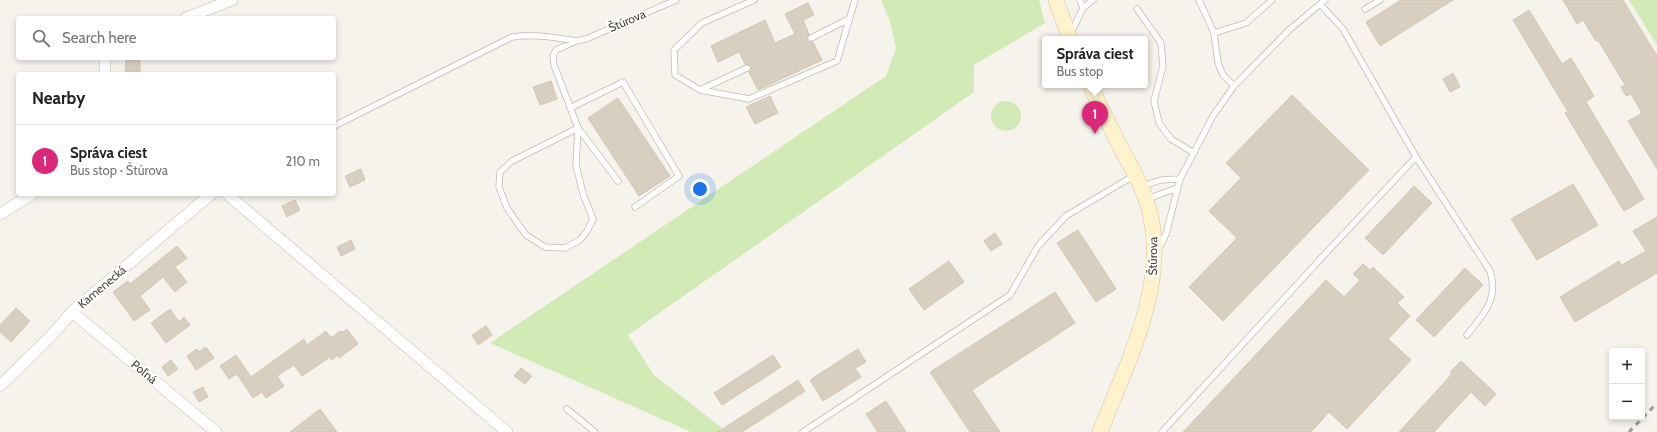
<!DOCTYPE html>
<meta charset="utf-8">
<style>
body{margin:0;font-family:Cabin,sans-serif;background:#f2f2f2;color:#222}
.controls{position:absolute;right:12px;bottom:12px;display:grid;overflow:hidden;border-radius:4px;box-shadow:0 2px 6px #0003}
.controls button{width:36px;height:36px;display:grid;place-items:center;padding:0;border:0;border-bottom:1px solid #e0e0e0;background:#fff;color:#222;font:20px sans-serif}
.you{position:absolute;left:700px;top:189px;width:14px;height:14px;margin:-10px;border:3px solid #fff;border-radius:50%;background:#1a73e8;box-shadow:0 0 0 6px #1a73e833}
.badge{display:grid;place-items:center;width:26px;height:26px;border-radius:50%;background:#db2777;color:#fff;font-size:13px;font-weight:700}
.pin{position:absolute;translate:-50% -33px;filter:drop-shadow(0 1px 2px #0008)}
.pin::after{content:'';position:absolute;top:21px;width:14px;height:12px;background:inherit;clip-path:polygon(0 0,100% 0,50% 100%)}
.popup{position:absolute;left:1042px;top:36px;width:106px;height:52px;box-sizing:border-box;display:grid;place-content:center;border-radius:4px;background:#fff;filter:drop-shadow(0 1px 3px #0005);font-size:13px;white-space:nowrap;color:#767676}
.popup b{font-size:15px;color:#222}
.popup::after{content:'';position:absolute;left:50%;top:100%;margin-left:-8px;border:8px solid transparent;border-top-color:#fff}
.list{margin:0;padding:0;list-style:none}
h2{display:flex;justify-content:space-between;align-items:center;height:52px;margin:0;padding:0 16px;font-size:17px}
h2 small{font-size:13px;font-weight:400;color:#767676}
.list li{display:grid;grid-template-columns:26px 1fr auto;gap:12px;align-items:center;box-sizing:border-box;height:72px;padding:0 16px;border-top:1px solid #e0e0e0}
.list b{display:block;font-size:15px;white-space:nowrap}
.list p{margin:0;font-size:13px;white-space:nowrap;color:#767676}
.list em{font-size:13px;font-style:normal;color:#767676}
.icon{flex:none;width:22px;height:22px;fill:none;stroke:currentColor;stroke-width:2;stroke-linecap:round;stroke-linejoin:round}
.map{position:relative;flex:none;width:1657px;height:432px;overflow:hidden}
.search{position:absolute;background:#fff;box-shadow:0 2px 6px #0003;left:16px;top:16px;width:320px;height:44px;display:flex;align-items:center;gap:10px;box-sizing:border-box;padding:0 14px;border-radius:4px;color:#767676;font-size:15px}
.panel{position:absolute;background:#fff;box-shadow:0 2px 6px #0003;left:16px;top:72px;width:320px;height:124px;border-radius:4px}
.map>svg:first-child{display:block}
.green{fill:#d2eab5}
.building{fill:#d8cfc1;stroke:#d3c7b4}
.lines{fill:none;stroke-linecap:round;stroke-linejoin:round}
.lane-casing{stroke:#c2bbae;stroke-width:7}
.street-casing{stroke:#c2bbae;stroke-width:12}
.secondary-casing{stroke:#d6c79b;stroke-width:16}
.lane{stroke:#fff;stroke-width:5.5}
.street{stroke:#fff;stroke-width:11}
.secondary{stroke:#fff3cd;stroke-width:15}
.rail{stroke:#9a9a9a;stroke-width:3;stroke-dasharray:5 5;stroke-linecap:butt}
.labels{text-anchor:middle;stroke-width:4;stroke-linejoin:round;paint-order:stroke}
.street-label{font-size:12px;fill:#4b4439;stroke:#fff}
</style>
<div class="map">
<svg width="1657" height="432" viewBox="0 0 1657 432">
<rect width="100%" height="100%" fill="#f6f3ec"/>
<path class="green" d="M881,0h158l6,23 -71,42v27l-346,243 26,40 73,57h-36l-201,-89 396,-267 10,-28 -6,-27z
M1629,0h28v45z
M991 116a15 15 0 1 1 30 0a15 15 0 1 1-30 0Z"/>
<path class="building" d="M1401,0h52l-73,46 -14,-24z
M1563,0h60l34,56v113l-29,-48 14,-8 -11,-19 -5,2 -5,-9 4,-2 -27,-45 -2,1 -13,-21 -6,4z
M808,3l6,12 -11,5 6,14 -2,6 2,2h4l9,18 -64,30 -9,-18 2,-3v-3l-6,-2 -6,-12 -21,10 -7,-16 54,-26 10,23 20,-9 -10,-20z
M1529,10l33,54 9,-6 23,38 -8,6 58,97 -20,12 -59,-98 3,-1 -55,-92z
M126,58h14v16h-15z
M1453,73l7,14 -10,5 -7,-13z
M551,81l6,18 -17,6 -7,-18z
M1292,95l77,75 -146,151 -34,-34 48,-49 -28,-27 32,-33 -15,-15z
M770,96l8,17 -23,11 -9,-17z
M618,98l52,78 -31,20 -51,-78z
M361,169l4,11 -15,7 -5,-11z
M1573,184l25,41 -61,35 -26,-41z
M1414,186l18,17 -49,52 -18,-17z
M295,200l5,10 -13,7 -5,-11z
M1657,217v56l-82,49 -15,-25 59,-36 3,4 24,-14 -13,-20z
M1078,230l38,59 -20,13 -39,-59z
M995,233l7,11 -11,7 -7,-10z
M351,240l4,9 -14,7 -4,-9z
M177,246l10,12 -12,9 12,15 -12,10 -12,-15 -23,19 10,14 -16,11 -21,-29 15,-11 2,3z
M949,261l15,21 -40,28 -15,-21z
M1363,264l7,6 3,-3 31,30 -7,6 13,13 -22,23 23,21 -64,69 -18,-17 -18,20h-128l143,-152 18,17 16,-17 -7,-6z
M1465,268l18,17 -49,52 -18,-17z
M1055,292l20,31 -103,67 28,42h-30l-40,-60z
M16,308l14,13 -19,21 -11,-10v-7z
M170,309l9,13 5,-5 6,8 -24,18 -15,-20z
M486,326l6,9 -14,10 -6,-10z
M347,329l11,15 -19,14 -1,-3 -6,5 -2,-3 -28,19 -8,-11 -17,11 7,10 -18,12 -4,-6 -9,6 -16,-24 -8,5 -9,-13 16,-11 15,22 53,-38 3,6 19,-14 5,7 9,-7 3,1z
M206,347l8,11 -18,12 -9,-14 10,-7 2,3z
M858,349l8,13 -11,6 6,9 -38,24 -13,-21z
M773,355l8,12 -59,38 -8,-12z
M171,360l7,9 -10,7 -6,-9z
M1461,361l35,33 -11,12 -14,-14 -37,40h-35l53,-58 -2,-2z
M521,368l11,8 -7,8 -11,-8z
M798,380l7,11 -18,12 -45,29h-24z
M203,387l5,10 -9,5 -6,-10z
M886,401l20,31h-28l-12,-18z
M320,409l17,23h-47z"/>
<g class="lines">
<g class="lane-casing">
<path id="lane" d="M1199,0l15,33 4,30 5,12 11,11
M1320,4l23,25 73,128 74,114c9,29 -6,42 -23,64
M1083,8l10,-8
M1137,9l24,34 2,23 -9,35 5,22 12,16 23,14
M1365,9l15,-9
M1071,33l12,-25 -3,-8
M1214,33l32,-10 26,-23
M811,38l38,-19
M747,68l-47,22 -25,-15 -1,-25 28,-27 52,-23
M700,90l49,9 88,-38 18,-61
M570,108l53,-26 56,94 -44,31
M334,126l178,-89c23,-3 42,0 64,4
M578,128l-2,37 7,29 10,25 -6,12 -7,9 -15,8 -20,-1 -19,-12 -19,-27 -8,-21 1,-15 12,-11z
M618,181l-40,-53 -24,-63 -1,-9 3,-6 20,-9 10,-2 90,-39
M1142,186l19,-6 19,-1
M1147,199l30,-11
M1158,250l8,-16 14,-55 33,-63 21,-30 55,-56 36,-30
M567,409l28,23
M803,432l207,-137 28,-49 28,-30 69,-41
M1162,432l163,-178 91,-97"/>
</g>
<g class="street-casing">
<path id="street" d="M186,18l46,-18
M105,74v-16
M227,194l280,238
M0,214l32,-20
M72,312l144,120
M0,386l50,-49 22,-25 139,-118"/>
</g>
<g class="secondary-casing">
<path id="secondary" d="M1056,0l14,39
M1090,85c11,24 23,47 35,71 8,14 16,28 21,43 27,79 -18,161 -46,233"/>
</g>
<use href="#lane" class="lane"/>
<use href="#street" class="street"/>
<use href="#secondary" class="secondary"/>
<path class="rail" d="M1629,432l28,-29"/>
</g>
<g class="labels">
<g class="street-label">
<text transform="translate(627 21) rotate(-23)" y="4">Štúrova</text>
<text transform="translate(1153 256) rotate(-89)" y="4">Štúrova</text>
<text transform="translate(102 287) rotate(-40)" y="4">Kamenecká</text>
<text transform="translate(144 372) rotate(40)" y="4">Poľná</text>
</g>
</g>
</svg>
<div class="controls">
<button>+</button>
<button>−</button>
</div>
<div class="you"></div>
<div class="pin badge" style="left:1095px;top:134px">1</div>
<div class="popup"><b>Správa ciest</b>Bus stop</div>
<div class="search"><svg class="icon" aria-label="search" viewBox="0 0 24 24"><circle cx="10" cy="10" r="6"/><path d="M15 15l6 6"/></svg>Search here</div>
<section class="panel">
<h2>Nearby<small></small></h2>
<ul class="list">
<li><span class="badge">1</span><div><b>Správa ciest</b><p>Bus stop · Štúrova</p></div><em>210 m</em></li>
</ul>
</section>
</div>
